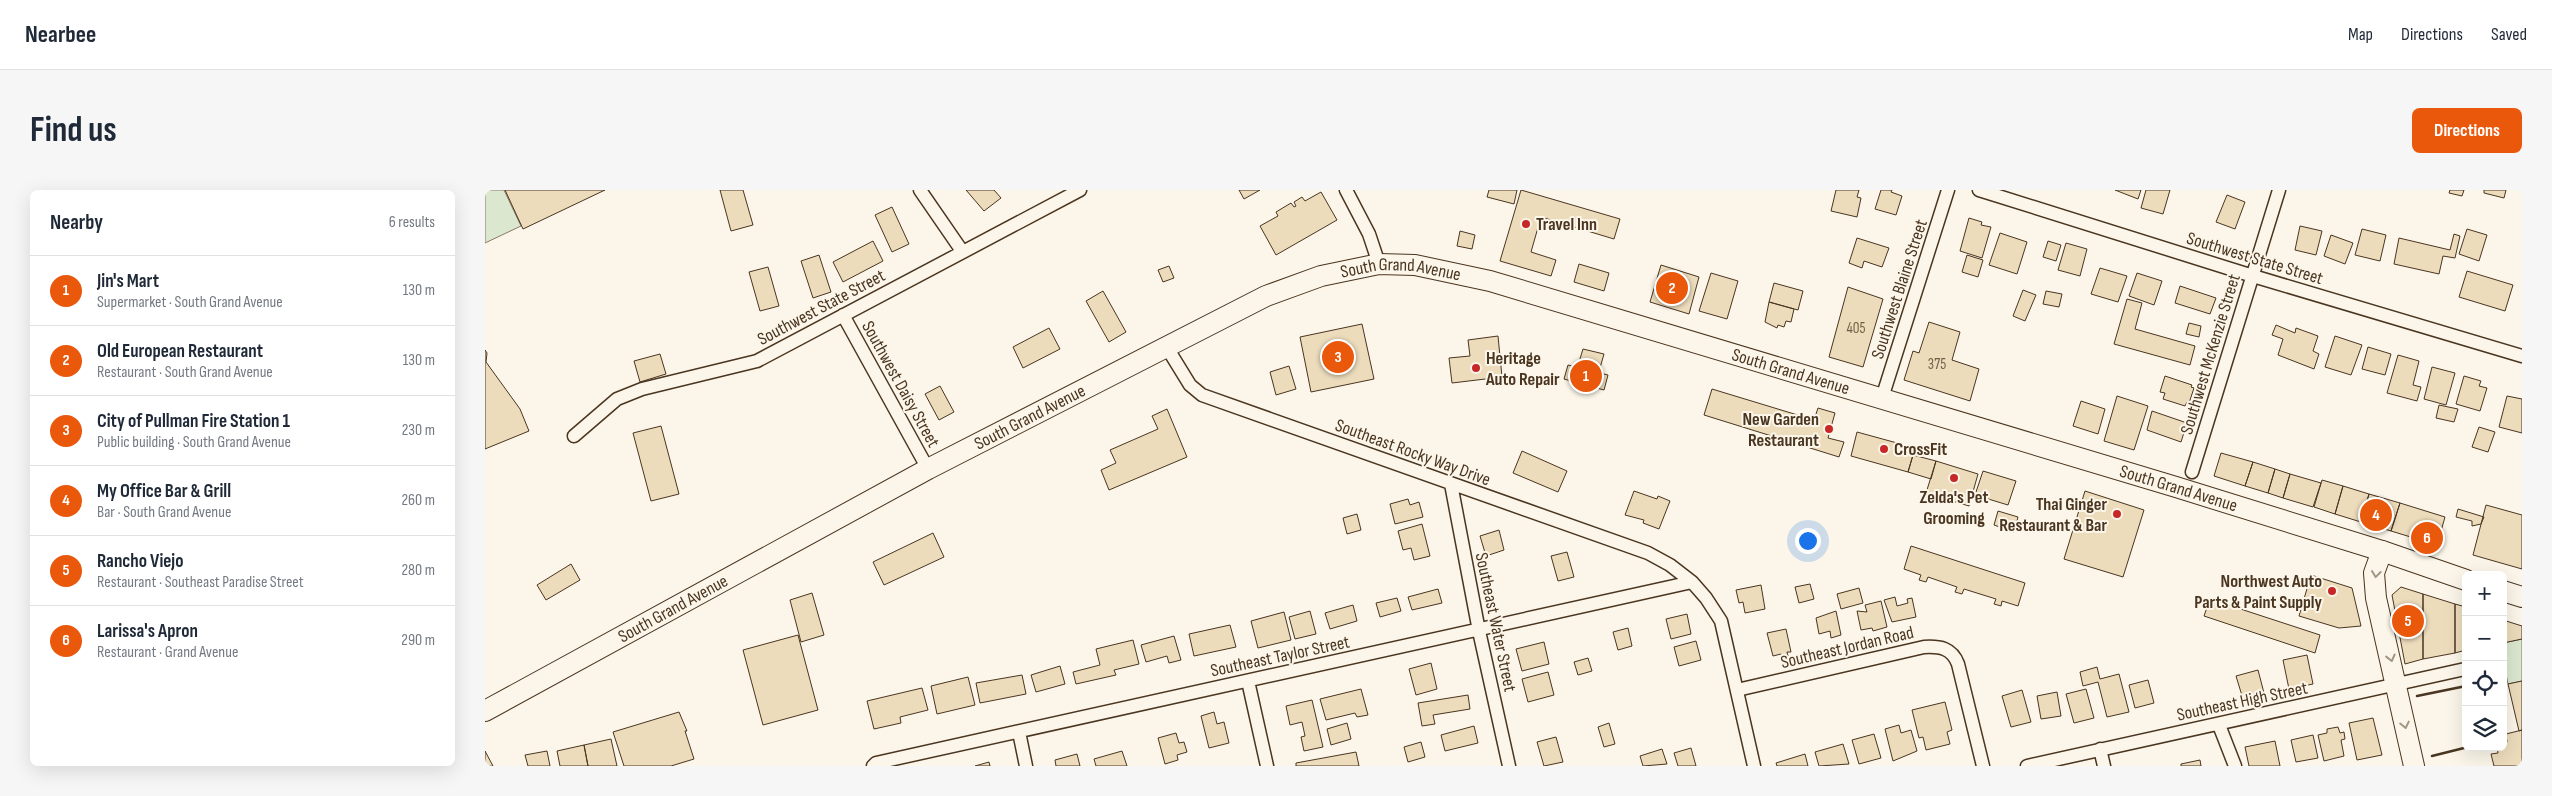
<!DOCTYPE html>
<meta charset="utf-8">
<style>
body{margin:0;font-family:"Sofia Sans Condensed",sans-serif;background:#f6f6f7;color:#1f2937}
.controls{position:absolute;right:15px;bottom:15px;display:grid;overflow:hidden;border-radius:8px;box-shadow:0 5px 20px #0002}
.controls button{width:45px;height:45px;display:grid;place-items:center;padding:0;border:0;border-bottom:1px solid #e0e1e3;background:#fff;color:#1f2937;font:25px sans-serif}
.you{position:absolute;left:1322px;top:350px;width:18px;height:18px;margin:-12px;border:4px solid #fff;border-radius:50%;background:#1a73e8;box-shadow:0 0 0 8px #1a73e833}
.badge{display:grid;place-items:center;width:32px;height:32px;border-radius:50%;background:#ea580c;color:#fff;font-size:16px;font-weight:700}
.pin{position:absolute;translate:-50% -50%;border:2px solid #fff;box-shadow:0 1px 5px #0006}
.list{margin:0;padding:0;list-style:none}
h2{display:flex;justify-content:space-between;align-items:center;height:65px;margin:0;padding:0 20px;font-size:21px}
h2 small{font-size:16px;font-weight:400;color:#747a83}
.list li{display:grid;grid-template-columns:32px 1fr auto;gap:15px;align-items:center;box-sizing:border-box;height:70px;padding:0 20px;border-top:1px solid #e0e1e3}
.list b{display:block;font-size:19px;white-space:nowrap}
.list p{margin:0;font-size:16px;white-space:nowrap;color:#747a83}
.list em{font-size:16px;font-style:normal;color:#747a83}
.icon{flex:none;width:28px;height:28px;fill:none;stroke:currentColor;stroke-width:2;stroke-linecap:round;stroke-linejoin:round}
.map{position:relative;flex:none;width:2037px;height:576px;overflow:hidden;border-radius:8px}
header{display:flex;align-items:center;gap:30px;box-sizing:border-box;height:70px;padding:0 25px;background:#fff;border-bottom:1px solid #e0e1e3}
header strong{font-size:24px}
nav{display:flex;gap:28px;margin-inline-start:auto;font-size:18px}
.intro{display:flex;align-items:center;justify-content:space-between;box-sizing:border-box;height:120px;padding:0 30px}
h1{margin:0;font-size:35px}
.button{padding:12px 22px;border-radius:8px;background:#ea580c;color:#fff;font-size:18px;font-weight:700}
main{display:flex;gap:30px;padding:0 30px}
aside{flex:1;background:#fff;border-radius:8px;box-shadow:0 5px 20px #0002}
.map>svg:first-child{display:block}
.green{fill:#dce7d0;stroke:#887966}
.building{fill:#ecdcbc;stroke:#4a3520}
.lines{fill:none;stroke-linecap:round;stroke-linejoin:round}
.street-casing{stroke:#4a3520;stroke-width:15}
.primary-casing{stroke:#4a3520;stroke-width:22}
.street{stroke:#fbf6e9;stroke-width:12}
.primary{stroke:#fbf6e9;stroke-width:20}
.wall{stroke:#4a3520;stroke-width:2.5}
.oneway{stroke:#a29684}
.poi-dot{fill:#c62828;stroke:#fbf6e9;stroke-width:2}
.labels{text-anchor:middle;stroke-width:4;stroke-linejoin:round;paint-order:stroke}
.number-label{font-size:15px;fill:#725f47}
.poi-label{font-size:18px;font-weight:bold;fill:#4a3520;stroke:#fbf6e9;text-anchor:start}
.street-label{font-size:18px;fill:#4a3520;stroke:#fbf6e9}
</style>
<header>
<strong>Nearbee</strong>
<nav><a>Map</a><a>Directions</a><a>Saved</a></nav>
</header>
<div class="intro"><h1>Find us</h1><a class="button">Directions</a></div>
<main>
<aside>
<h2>Nearby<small>6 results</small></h2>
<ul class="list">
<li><span class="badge">1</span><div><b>Jin's Mart</b><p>Supermarket · South Grand Avenue</p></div><em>130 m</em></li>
<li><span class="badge">2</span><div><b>Old European Restaurant</b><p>Restaurant · South Grand Avenue</p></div><em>130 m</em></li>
<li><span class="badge">3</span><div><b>City of Pullman Fire Station 1</b><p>Public building · South Grand Avenue</p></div><em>230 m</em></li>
<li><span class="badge">4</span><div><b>My Office Bar &amp; Grill</b><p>Bar · South Grand Avenue</p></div><em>260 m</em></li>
<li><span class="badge">5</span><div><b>Rancho Viejo</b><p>Restaurant · Southeast Paradise Street</p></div><em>280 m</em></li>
<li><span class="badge">6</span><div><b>Larissa's Apron</b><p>Restaurant · Grand Avenue</p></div><em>290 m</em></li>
</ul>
</aside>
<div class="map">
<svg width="2037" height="576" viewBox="0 0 2037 576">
<rect width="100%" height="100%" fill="#fbf6e9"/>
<path class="green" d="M0,0h19l17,36 -36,17z
M2037,449v42l-14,3 -5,-25v-16z"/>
<path class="building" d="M20,0h100l-82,39z
M235,0h23l10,35 -22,6z
M481,0h28l7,8 -17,13z
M754,0h21l-16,9z
M1004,0h28l-3,14 -27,-7z
M1036,0l99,29 -6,20 -73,-22 -10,35 25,8 -5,16 -51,-15z
M1351,0h23l-2,7 4,1 -4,19 -26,-6z
M1396,0h11l-1,2 11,4 -6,19 -21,-6z
M1630,0h26l-3,9z
M1661,0h24l-7,24 -22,-6z
M1965,0h14l-2,6 -13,-3z
M1999,0h22l-2,8 -20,-5z
M836,2l16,28 -61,35 -16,-29 18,-10 -2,-4 15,-9 3,4 2,-1 -2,-4 8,-5 3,4z
M1742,5l18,7 -10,27 -19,-7z
M407,17l17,37 -17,8 -17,-37z
M1484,28l13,4 -1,3 10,2 -9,31 -22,-7z
M1815,36l22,5 -6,24 -21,-5z
M1877,39l24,6 -6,26 -25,-6z
M1982,39l20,6 -8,26 -20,-7z
M975,41l15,4 -3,14 -15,-3z
M1515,43l27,9 -10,32 -28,-9z
M1969,44l6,2 -5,22 -12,-2 -4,18 -45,-10 5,-26 51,12z
M1846,45l22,8 -8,21 -21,-8z
M1372,48l32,10 -7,19 -18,-6 -2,7 -13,-5z
M388,51l10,20 -40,21 -10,-20z
M1563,51l13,4 -5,16 -13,-4z
M1581,53l21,6 -7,27 -22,-6z
M334,65l12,37 -18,6 -12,-37z
M1482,65l16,5 -5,17 -16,-5z
M1094,74l30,9 -5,18 -30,-9z
M1176,75l38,12 -10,37 -39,-12z
M684,76l5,12 -11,4 -5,-12z
M283,77l11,39 -19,5 -11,-39z
M1615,78l27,8 -9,26 -27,-8z
M1982,81l46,14 -8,26 -46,-14z
M1226,83l27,8 -11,38 -28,-8z
M1652,83l25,8 -8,24 -25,-9z
M1289,93l29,8 -5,19 -29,-8z
M1695,96l36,12 -6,16 -35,-11z
M1363,97l35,12 -20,68 -34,-10z
M1538,100l13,5 -11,26 -12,-5z
M618,101l23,41 -17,10 -23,-41z
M1561,101l16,3 -3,13 -16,-3z
M1642,109l15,4 -7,26 60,17 -5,19 -76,-21z
M1284,112l25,7 -3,13 -5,-1 -2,6 -6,-2 -1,3 -12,-6z
M1444,132l31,10 -8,28 27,9 -9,32 -66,-21 9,-29 6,2z
M1704,133l12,3 -2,11 -13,-3z
M877,134l12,55 -63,13 -11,-55z
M1791,135l19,8 1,-5 22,8 -5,15 6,3 -5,15 -36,-14 5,-16 -11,-4z
M564,138l11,21 -37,19 -10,-21z
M1013,146l4,41 -50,6 -3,-25 21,-2 -2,-16z
M1850,146l27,9 -11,30 -26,-8z
M1883,157l23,7 -6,21 -23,-6z
M1098,159l21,5 -4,14 -21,-6z
M0,160l2,3 -1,9 34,47 9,22 -44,18z
M175,164l6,20 -26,8 -6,-21z
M1913,165l21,6 -6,24 8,2 -4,14 -30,-8z
M1083,175l40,10 -4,15 -40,-11z
M804,176l7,23 -20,6 -6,-23z
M1947,177l23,6 -9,32 -22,-6z
M1680,186l27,9 -1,2 3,1 -5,15 -2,-1 -2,4 -22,-7 2,-6 -5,-1z
M1979,186l17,5 -2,5 8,2 -7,23 -24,-7z
M455,196l14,26 -15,8 -14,-26z
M1227,199l102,31 4,-12 17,5 -7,25 16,4 -5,15 -135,-42z
M1632,206l31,10 -14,44 -30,-9z
M2022,206l15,3v34l-23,-6z
M1596,211l24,8 -7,25 -25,-8z
M1954,215l19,4 -4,13 -18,-4z
M682,219l20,48 -78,33 -8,-20 15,-7 -6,-13 48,-21 -6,-13z
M1667,221l35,12 -6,19 -34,-12z
M176,236l18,68 -28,7 -18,-68z
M1994,237l16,5 -7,20 -16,-5z
M1372,242l51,14 5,9 -5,17 -57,-16z
M1037,261l45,20 -9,21 -45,-19z
M1736,263l32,9 -8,24 -31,-10z
M1428,265l23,6 -5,18 -23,-7z
M1451,271l42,13 -9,32 -43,-13z
M1768,272l22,7 -7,24 -23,-7z
M1790,279l15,5 -7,24 -15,-5z
M1498,281l33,10 -8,24 -33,-10z
M1805,284l31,9 -8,24 -30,-9z
M1837,290l21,6 -8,28 -21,-7z
M1858,296l26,8 -8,28 -26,-8z
M1149,301l23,8 1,-3 12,5 -11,28 -16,-6 1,-3 -19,-5z
M1600,301l59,19 -21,67 -59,-18z
M1884,304l31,9 -9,28 -30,-9z
M923,309l2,6 9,-3 4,15 -28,7 -5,-20z
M1915,313l45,14 -8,28 -46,-14z
M2001,315l36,10v54l-49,-14z
M1973,319l26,8 -3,7 -9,2v-5l-16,-4z
M1513,321l20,6 -4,15 -20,-7z
M872,324l4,16 -14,4 -4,-16z
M937,334l8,32 -16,4 -3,-12 -8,2 -5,-19z
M1014,340l5,20 -18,6 -6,-20z
M448,343l11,24 -60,28 -11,-23z
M1426,356l114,37 -7,23 -16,-5 -1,5 -7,-2 2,-5 -32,-10 -2,5 -7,-2 2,-5 -29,-10 -2,5 -7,-2 2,-5 -17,-6z
M1082,362l7,25 -16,4 -7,-25z
M86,374l9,16 -34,20 -9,-15z
M1826,385l41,13 9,38 -22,2 -40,-12z
M1325,394l4,15 -15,4 -4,-16z
M1276,395l4,24 -20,4 -2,-11 -4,1 -3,-13z
M1916,397l22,7v65l-18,5 -13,-69z
M1374,398l4,15 -22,6 -4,-15z
M953,399l4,14 -30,7 -4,-13z
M327,403l12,42 -23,7 -11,-42z
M1938,404l32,10v49l-32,6z
M1410,407l2,9 11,-3 -1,-4 5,-1 4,19 -24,5 -8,-22z
M912,408l4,13 -21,6 -4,-14z
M1725,409l110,36 -5,18 -111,-37z
M1396,411l6,26 -14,4 -1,-3 -11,2 -4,-19 10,1 -2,-7z
M1970,414l11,3v43l-11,3z
M868,415l4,16 -27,8 -5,-16z
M825,421l6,23 -21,5 -6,-22z
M1351,421l5,24 -10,3 -1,-7 -11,3 -3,-16z
M799,422l7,28 -33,8 -7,-27z
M1202,424l4,20 -20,5 -5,-20z
M2018,430l19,6v13l-19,4z
M745,435l6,22 -42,9 -5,-22z
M1143,438l4,18 -14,4 -5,-18z
M1301,439l5,23h-4l1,4 -6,1 -1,-3 -8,2 -6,-23z
M313,445l20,75 -55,15 -20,-75z
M689,446l7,24 -12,3 -2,-7 -21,6 -5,-17z
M648,450l6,24 -25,6 2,5 -40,9 -3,-12 27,-7 -4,-16z
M1211,451l5,19 -22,6 -5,-19z
M1059,452l5,22 -27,7 -6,-22z
M1822,465l6,29 -24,5 -6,-29z
M1103,468l4,13 -14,4 -4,-13z
M946,473l6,26 -21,6 -7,-26z
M575,476l5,18 -29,8 -5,-17z
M1612,477l3,12 19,-5 10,38 -22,5 -9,-35 -15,4 -3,-14z
M1773,480l6,23 -21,6 -7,-23z
M1063,482l6,23 -26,7 -6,-23z
M537,485l4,19 -46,9 -4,-20z
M483,487l7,28 -38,9 -6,-28z
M1663,490l6,23 -19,5 -6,-23z
M2037,491v49l-3,1 -11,-47z
M437,498l6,22 -28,7 1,6 -27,6 -7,-28z
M876,499l7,26 -11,2 -2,-4 -29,7 -6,-21z
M1601,499l8,29 -20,5 -8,-29z
M1537,500l9,32 -20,5 -9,-31z
M1572,502l4,24 -20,3 -4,-23z
M983,505l2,14 -37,6 2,9 -13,2 -4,-23z
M827,510l11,47 -19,4 -3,-14 4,-1 -3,-14 -12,3 -4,-19z
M1460,512l7,28 -5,2 3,12 -24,6 -3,-13 -4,1 -7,-28z
M194,522l8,19h-2l9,28 -23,7h-47l-11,-34z
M729,522l3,12 7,-2 5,21 -20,5 -8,-32z
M1888,528l9,37 -25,5 -8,-37z
M862,533l4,16 -20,6 -4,-16z
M1124,533l6,21 -11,3 -6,-20z
M1414,535l2,8 10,-3 6,21 -24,10 -8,-32z
M989,536l4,17 -33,8 -4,-16z
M1853,537l2,6 4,-1 1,7 -4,1 3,16 -20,5 -6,-26 9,-2v-4z
M2037,540v36h-28l-3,-12 7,-1 -1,-6h6v-4l4,-1 -1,-8z
M691,543l3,10 5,-1 3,10 -10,3 1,5 -13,4 -7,-26z
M1389,544l7,24 -22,6 -7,-24z
M1828,545l5,23 -22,4 -5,-22z
M1071,547l7,25 -19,4 -7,-24z
M126,549l6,27h-29l-4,-21z
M1790,551l5,25h-31l-4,-19z
M936,552l4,15 -17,5 -4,-15z
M1358,554l6,20 -30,2 -4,-14z
M99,555l4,21h-28l-3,-15z
M1206,558l5,18h-18l-4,-13z
M1177,559l5,15 -24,2 -3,-10z
M0,561l8,15h-8z
M62,561l3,15h-22l-3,-11z
M637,561l5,15h-31l-2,-7z
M871,562l3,14h-63v-3z
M592,564l3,12h-24l-1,-6z
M1320,564l3,12h-31l-1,-3z
M1715,570l1,6h-20v-2z
M504,572l1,4h-15z"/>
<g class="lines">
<g class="street-casing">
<path id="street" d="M435,0l42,61
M861,0l23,44 10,30
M1494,0l274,86 269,80
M358,125l85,154
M681,156l24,39 12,10 446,158 22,12 22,17 14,16 15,23 33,145
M1397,208l66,-208
M89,246l43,-37 25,-10 115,-28 323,-171
M1707,282l87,-282
M966,294l28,147 30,135
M763,491l19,85
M1252,500l187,-43c16,-1 28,1 34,17l25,102
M1734,535l16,41
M534,542l7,34
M1615,559l4,17
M388,576l3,-3 816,-181
M1542,576l438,-97"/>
</g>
<g class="primary-casing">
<g id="primary">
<path d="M1897,361l-8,22 2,25 38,168"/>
<path d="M2018,401l19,6"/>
<path id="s1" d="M0,521l443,-242 338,-173 55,-20 58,-12 36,1 75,16 686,206 206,64 84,29"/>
</g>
</g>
<use href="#street" class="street"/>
<use href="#primary" class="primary"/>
<path class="wall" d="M1932,506l49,-10
M1947,566l36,-9"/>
</g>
<defs><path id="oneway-chevron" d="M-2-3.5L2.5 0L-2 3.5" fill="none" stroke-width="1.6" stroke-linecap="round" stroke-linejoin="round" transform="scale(1.25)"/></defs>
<g class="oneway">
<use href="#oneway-chevron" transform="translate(1891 384) rotate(97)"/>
<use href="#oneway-chevron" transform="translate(1906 468) rotate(76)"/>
<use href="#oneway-chevron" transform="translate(1920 535) rotate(78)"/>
</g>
<g class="poi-dot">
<circle cx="1041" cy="34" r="5"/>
<circle cx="991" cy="178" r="5"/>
<circle cx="1344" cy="239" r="5"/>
<circle cx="1399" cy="259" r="5"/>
<circle cx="1469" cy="288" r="5"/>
<circle cx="1632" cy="324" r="5"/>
<circle cx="1847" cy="401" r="5"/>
</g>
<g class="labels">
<g class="number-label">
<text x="1371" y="143">405</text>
<text x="1452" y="179">375</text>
</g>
<g class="poi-label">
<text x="1051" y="40">Travel Inn</text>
<text x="1001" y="174">Heritage<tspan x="1001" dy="21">Auto Repair</tspan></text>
<text x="1334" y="235" text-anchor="end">New Garden<tspan x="1334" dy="21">Restaurant</tspan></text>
<text x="1409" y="265">CrossFit</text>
<text x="1469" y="313" text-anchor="middle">Zelda's Pet<tspan x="1469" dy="21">Grooming</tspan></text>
<text x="1622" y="320" text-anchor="end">Thai Ginger<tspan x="1622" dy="21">Restaurant &amp; Bar</tspan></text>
<text x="1837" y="397" text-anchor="end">Northwest Auto<tspan x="1837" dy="21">Parts &amp; Paint Supply</tspan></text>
</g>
<g class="street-label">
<text transform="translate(1770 68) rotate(17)" y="6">Southwest State Street</text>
<text dy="6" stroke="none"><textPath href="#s1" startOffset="1024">South Grand Avenue</textPath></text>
<text transform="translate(1414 99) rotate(-72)" y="6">Southwest Blaine Street</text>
<text transform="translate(336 117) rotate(-28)" y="6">Southwest State Street</text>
<text transform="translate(1725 164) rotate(-73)" y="6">Southwest McKenzie Street</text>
<text dy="6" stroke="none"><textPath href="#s1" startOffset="1429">South Grand Avenue</textPath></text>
<text transform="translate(416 194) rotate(61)" y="6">Southwest Daisy Street</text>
<text dy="6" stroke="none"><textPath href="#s1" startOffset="619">South Grand Avenue</textPath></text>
<text transform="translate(928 262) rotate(20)" y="6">Southeast Rocky Way Drive</text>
<text dy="6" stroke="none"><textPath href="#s1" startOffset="1834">South Grand Avenue</textPath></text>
<text dy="6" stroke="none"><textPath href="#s1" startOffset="214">South Grand Avenue</textPath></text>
<text transform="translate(1011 432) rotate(78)" y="6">Southeast Water Street</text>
<text transform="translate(1362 457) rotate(-13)" y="6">Southeast Jordan Road</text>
<text transform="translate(795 466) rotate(-12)" y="6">Southeast Taylor Street</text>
<text transform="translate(1757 511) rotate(-12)" y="6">Southeast High Street</text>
</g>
</g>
</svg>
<div class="controls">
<button>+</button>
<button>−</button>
<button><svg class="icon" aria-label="locate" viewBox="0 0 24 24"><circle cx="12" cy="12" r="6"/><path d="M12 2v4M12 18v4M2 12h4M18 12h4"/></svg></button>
<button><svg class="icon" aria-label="layers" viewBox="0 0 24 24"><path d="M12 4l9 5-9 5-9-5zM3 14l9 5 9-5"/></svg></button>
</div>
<div class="you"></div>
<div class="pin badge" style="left:1101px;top:186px">1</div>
<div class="pin badge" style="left:1187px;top:98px">2</div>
<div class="pin badge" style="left:853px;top:167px">3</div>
<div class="pin badge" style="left:1891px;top:325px">4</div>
<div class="pin badge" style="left:1923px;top:431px">5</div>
<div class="pin badge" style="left:1942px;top:348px">6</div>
</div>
</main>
